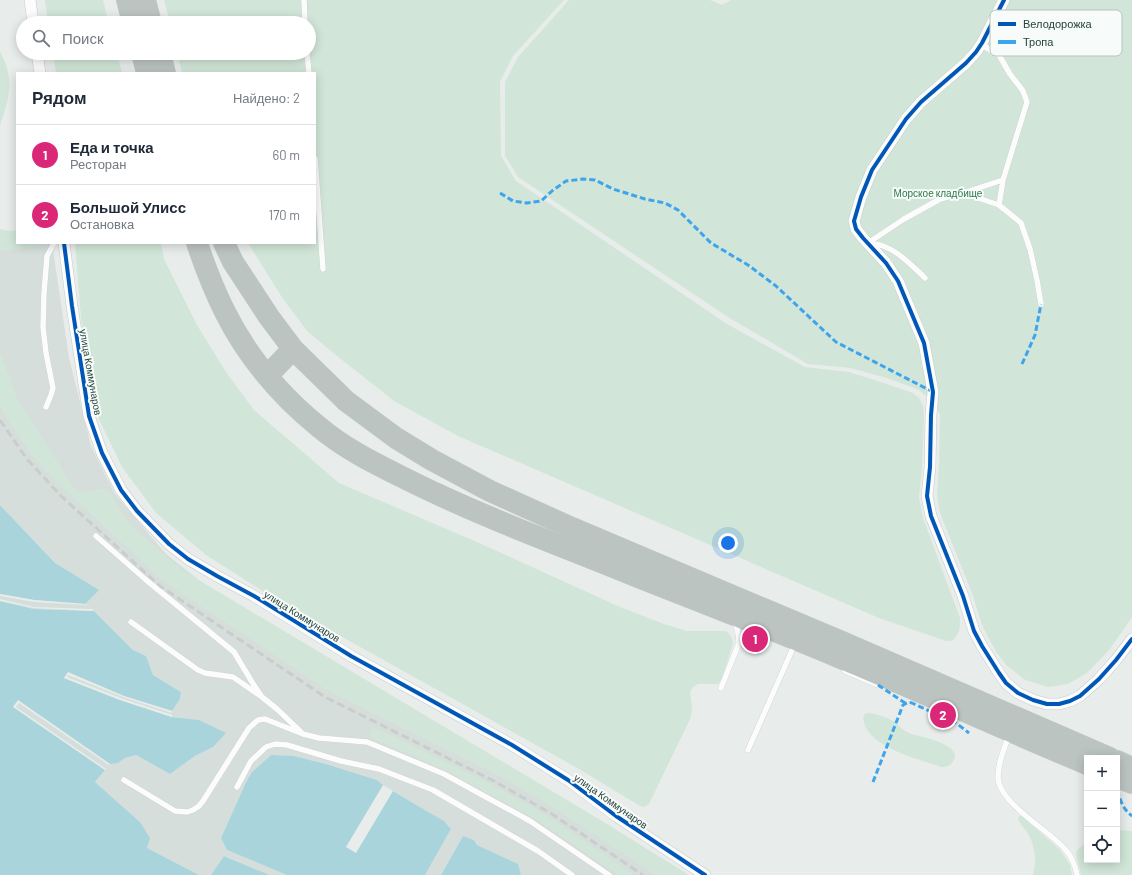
<!DOCTYPE html>
<html lang="ru">
<meta charset="utf-8">
<style>
body{margin:0;font-family:Barlow,sans-serif;background:#f2f2f3;color:#1f2937}
.controls{position:absolute;right:12px;bottom:12px;display:grid;overflow:hidden;border-radius:0px;box-shadow:0 2px 10px #0003}
.controls button{width:36px;height:36px;display:grid;place-items:center;padding:0;border:0;border-bottom:1px solid #e0e1e3;background:#fff;color:#1f2937;font:20px sans-serif}
.you{position:absolute;left:728px;top:543px;width:14px;height:14px;margin:-10px;border:3px solid #fff;border-radius:50%;background:#1a73e8;box-shadow:0 0 0 6px #1a73e833}
.badge{display:grid;place-items:center;width:26px;height:26px;border-radius:50%;background:#db2777;color:#fff;font-size:13px;font-weight:700}
.pin{position:absolute;translate:-50% -50%;border:2px solid #fff;box-shadow:0 1px 4px #0006}
.list{margin:0;padding:0;list-style:none}
h2{display:flex;justify-content:space-between;align-items:center;height:52px;margin:0;padding:0 16px;font-size:17px}
h2 small{font-size:13px;font-weight:400;color:#747a83}
.list li{display:grid;grid-template-columns:26px 1fr auto;gap:12px;align-items:center;box-sizing:border-box;height:60px;padding:0 16px;border-top:1px solid #e0e1e3}
.list b{display:block;font-size:15px;white-space:nowrap}
.list p{margin:0;font-size:13px;white-space:nowrap;color:#747a83}
.list em{font-size:13px;font-style:normal;color:#747a83}
.icon{flex:none;width:22px;height:22px;fill:none;stroke:currentColor;stroke-width:2;stroke-linecap:round;stroke-linejoin:round}
.map{position:relative;flex:none;width:1132px;height:875px;overflow:hidden}
.search{position:absolute;background:#fff;box-shadow:0 2px 10px #0003;left:16px;top:16px;width:300px;height:44px;display:flex;align-items:center;gap:10px;box-sizing:border-box;padding:0 14px;border-radius:22px;color:#747a83;font-size:15px}
.panel{position:absolute;background:#fff;box-shadow:0 2px 10px #0003;left:16px;top:72px;width:300px;height:172px;border-radius:0px}
.map>svg:first-child{display:block}
.built{fill:#d6dedb}
.green{fill:#d1e6d8}
.water{fill:#a9d4db}
.pier{fill:#e8edeb}
.lines{fill:none;stroke-linecap:round;stroke-linejoin:round}
.lane-casing{stroke:#c5cac8;stroke-width:6}
.street-casing{stroke:#c5cac8;stroke-width:12}
.highway-casing{stroke:#c3ccc9;stroke-width:22}
.lane{stroke:#fcfcfc;stroke-width:5.5}
.street{stroke:#fcfcfc;stroke-width:11}
.highway{stroke:#bcc4c2;stroke-width:21}
.rail{stroke:#c9cdcc;stroke-width:3;stroke-dasharray:8 4;stroke-linecap:butt}
.quiet{stroke:#3ea4ec;stroke-width:3;stroke-dasharray:6 3;stroke-linecap:butt}
.cycleway-casing{stroke:#f7fbf9;stroke-width:6}
.cycleway{stroke:#0057b8;stroke-width:4}
.labels{text-anchor:middle;stroke-width:4;stroke-linejoin:round;paint-order:stroke}
.park-label{font-size:10px;fill:#2d7a4b;stroke:#f7fbf9}
.street-label{font-size:10px;fill:#24423a;stroke:#f7fbf9}
.key{fill:#f7fbf9;stroke:#b8c4c0;stroke-width:1}
.key-label{font-size:11px;fill:#24423a}
</style>
<div class="map">
<svg width="1132" height="875" viewBox="0 0 1132 875">
<rect width="100%" height="100%" fill="#e8edeb"/>
<path class="built" d="M0,237l17,6h35l17,115 22,88 24,48 51,60 81,64 433,257h-159l-3,-11 -41,-19 -3,-5 -11,-4 -22,39h-16l26,-46 -7,-8 -26,-15 -35,-21 -6,-5 -51,-16 -32,-8 -23,-1 -19,17 -5,8 -26,58 6,12 60,25h-17l-45,-19 -14,19h-12l-52,-27 -7,-26 -45,-40 10,-12 -92,-63 5,-7 100,63 7,-5 11,-3 34,19 25,-18 18,-9 -14,-27 -27,-3 -52,-17 -56,-22 4,-6 104,39 8,-12 1,-7 -28,-17 -7,-19 -13,-6 -39,-39 -60,-2 -34,-8v-7l98,-3 -43,-28 -55,-58z"/>
<path class="green" d="M45,0h58l6,23h-61z
M164,0h400l-51,56 -13,26 1,74 15,25 211,143 78,43 44,5 35,11 29,10 6,5 4,8 1,9 -2,52 -3,30 4,21 37,100c0,11 0,15 -8,23h-6l-67,-23 -421,-182 -64,-35 -57,-45 -29,-24 -25,-33 -35,-56h67v-170h-133l-5,-20h132v-30h-139z
M569,0h141l12,5 9,-5h401v617l-22,32 -23,24 -19,11 -20,3 -23,-7 -18,-14 -10,-13 -8,-14 -7,-14 -10,-32 -32,-80 -3,-18 2,-30 1,-50 -6,-13 -17,-13 -30,-11 -37,-10 -42,-4 -77,-45 -213,-142 -13,-21v-74l13,-25z
M0,51c3,7 7,14 8,21 4,18 -2,37 -8,53z
M53,53h64l5,20h-66z
M0,229l11,2 6,-1v13h32l-6,3 -43,5z
M75,243h86l3,16 33,66 29,47 28,38 85,73 138,59 143,65 44,17 23,7h39c5,4 6,7 7,13l-12,37 -4,3h-19l-5,3 -3,5 2,15 -1,10 -42,87 -5,3 -4,-1 -61,-37 -296,-165 -77,-49 -50,-42 -34,-46 -23,-48 -18,-101z
M0,352l17,47 59,92c11,3 26,-6 33,0 5,4 11,21 16,27 4,5 10,10 15,15 14,13 27,25 42,37l425,254 82,51h-33l-100,-66 -60,-35 -169,-84 -165,-110 -97,-90 -33,-34 -29,-44 -3,-7z
M868,713c6,0 18,4 23,7 7,4 11,10 18,13 10,4 58,11 43,30 -3,4 -7,4 -11,4 -22,-8 -70,-19 -77,-44 -1,-4 -1,-6 1,-9z
M371,729h4l5,1 111,54 58,33 85,58h-15l-85,-57 -86,-47 -76,-33 -2,-2z
M1019,816h3l38,34 10,15 2,10h-39c4,-15 2,-30 -6,-43 -3,-4 -7,-8 -9,-13z
M1117,830l15,1v44h-51l-5,-21 2,-5 9,-7v18h30z"/>
<path class="water" d="M0,505l55,58 44,27 -14,14 -51,-4 -34,-6z
M0,601l34,8 60,2 39,39 13,6 7,19 28,17 -1,7 -8,12 -48,-15 -56,-23 -4,5 56,22 52,17 27,3 27,13 -13,14 -18,9 -25,18 -34,-19 -11,3 -7,5 -8,1 -92,-63 -4,6 91,63 -10,12 45,40 10,16 -3,10 52,27h-199z
M271,755l23,1 32,8 51,16 6,5 35,21 26,15 7,8 -26,46h-138l-60,-25 -6,-12 26,-58 5,-8z
M463,836l11,4 3,5 41,19 3,11h-80z
M224,856l46,19h-59z"/>
<path class="pier" d="M0,594l34,6 51,4 2,1 -53,-3 -34,-6z
M0,599l34,8 58,2 2,2 -60,-3 -34,-7z
M68,672l56,24 48,15v2l-49,-16 -55,-22 -1,2 54,21 51,17v2l-52,-17 -56,-22z
M18,700l92,64 -1,1 -90,-62 -3,4 90,62 -1,1 -92,-63z
M383,785l10,6 -37,62 -10,-6z"/>
<g class="lines">
<g class="lane-casing">
<path id="lane" d="M304,0l1,23
M307,53l2,20
M315,158l8,111
M963,193l40,-13 24,-78 -4,-11 -13,-17 -11,-19 -19,-11
M999,205l4,-25
M925,278c-12,-11 -25,-26 -42,-32 -5,-2 -10,-2 -15,-3l36,-24 36,-20 23,-6 36,12 22,18 9,26 7,31 4,24
M46,407l5,-12 2,-7 -7,-35 -3,-26 1,-34 3,-37 7,-13
M96,536l49,43 89,73 18,30 10,15
M131,622l67,48 7,3 28,4 29,20 15,12 24,23
M845,671l33,14
M721,688l18,-45c0,-9 -1,-15 -6,-22
M1009,735c-5,14 -11,28 -11,42 0,25 50,53 66,71 8,8 11,16 13,27
M748,750l45,-102
M124,780l51,31 12,1 6,-2 6,-4 4,-5 46,-73 9,-8 7,-1 38,15 16,4 48,4 77,32 86,47 79,54
M237,787l14,-26 15,-14 9,-3 12,1 54,16 38,8 54,21 105,61 34,24"/>
</g>
<g class="street-casing">
<path id="street" d="M30,0l3,23
M1004,0l-22,43 -6,9 -10,11 -45,39 -15,17 -34,51 -11,27 -7,24 2,8 7,9 23,25 12,18 26,62 9,49 -2,23 -1,52 -3,29 4,20 32,80 11,35 8,15 17,27 7,10 12,10 15,7 14,4h12l11,-3 10,-5 19,-17 17,-19 16,-21
M37,53l3,20
M64,243l8,63 17,110 13,37 19,37 16,21 32,33 19,15 29,17 37,20 97,60 161,89 56,35 48,36 89,59"/>
</g>
<g class="highway-casing">
<path id="highway" d="M127,0l6,23
M145,0l6,23
M142,53l5,20
M160,53l5,20
M197,243c8,24 17,47 28,69 22,44 56,84 94,115 26,22 57,37 87,52 74,37 151,65 227,96 68,27 136,53 203,81 84,35 167,73 251,108
M224,243l9,19 19,29 17,26 24,32 53,52 50,37 36,22 58,31 82,37 270,114 268,116
M267,376l26,-27
M1117,761l15,7
M1117,777l15,6"/>
</g>
<use href="#lane" class="lane"/>
<use href="#street" class="street"/>
<use href="#highway" class="highway"/>
<path class="rail" d="M0,420l27,39 33,36 100,91 165,111 167,83 60,34 91,61"/>
<path class="quiet" d="M500,193l13,8 14,2 14,-2 11,-10 14,-10 17,-2 12,1 18,9 32,10 20,4 13,7 33,33 37,22 28,21 60,56 97,50
M1022,364l13,-29 6,-31
M878,685l27,18
M873,782l30,-77c3,-2 5,-3 9,-2l44,20 13,10
M1117,790c4,11 5,18 15,26"/>
<g class="cycleway-casing">
<path id="cycleway" d="M1004,0l-22,43 -6,9 -10,11 -45,39 -15,17 -34,51 -11,27 -7,24 2,8 7,9 23,25 12,18 26,62 9,49 -2,23 -1,52 -3,29 4,20 32,80 11,35 8,15 17,27 7,10 12,10 15,7 14,4h12l11,-3 10,-5 19,-17 17,-19 16,-21
M64,243l8,63 17,110 13,37 19,37 16,21 32,33 19,15 29,17 37,20 97,60 161,89 56,35 48,36 89,59"/>
</g>
<use href="#cycleway" class="cycleway"/>
</g>
<g class="labels">
<g class="park-label">
<text x="938" y="197">Морское кладбище</text>
</g>
<g class="street-label">
<text transform="translate(91 372) rotate(80)" y="4">улица Коммунаров</text>
<text transform="translate(302 616) rotate(32)" y="4">улица Коммунаров</text>
<text transform="translate(611 801) rotate(35)" y="4">улица Коммунаров</text>
</g>
</g>
<rect x="990" y="10" width="132" height="46" rx="6" class="key"/>
<rect x="998" y="22" width="18" height="4" fill="#0057b8"/>
<rect x="998" y="40" width="18" height="4" fill="#3ea4ec"/>
<g class="key-label">
<text x="1023" y="28">Велодорожка</text>
<text x="1023" y="46">Тропа</text>
</g>
</svg>
<div class="controls">
<button>+</button>
<button>−</button>
<button><svg class="icon" aria-label="locate" viewBox="0 0 24 24"><circle cx="12" cy="12" r="6"/><path d="M12 2v4M12 18v4M2 12h4M18 12h4"/></svg></button>
</div>
<div class="you"></div>
<div class="pin badge" style="left:755px;top:639px">1</div>
<div class="pin badge" style="left:943px;top:715px">2</div>
<div class="search"><svg class="icon" aria-label="search" viewBox="0 0 24 24"><circle cx="10" cy="10" r="6"/><path d="M15 15l6 6"/></svg>Поиск</div>
<section class="panel">
<h2>Рядом<small>Найдено: 2</small></h2>
<ul class="list">
<li><span class="badge">1</span><div><b>Еда и точка</b><p>Ресторан</p></div><em>60 m</em></li>
<li><span class="badge">2</span><div><b>Большой Улисс</b><p>Остановка</p></div><em>170 m</em></li>
</ul>
</section>
</div>
